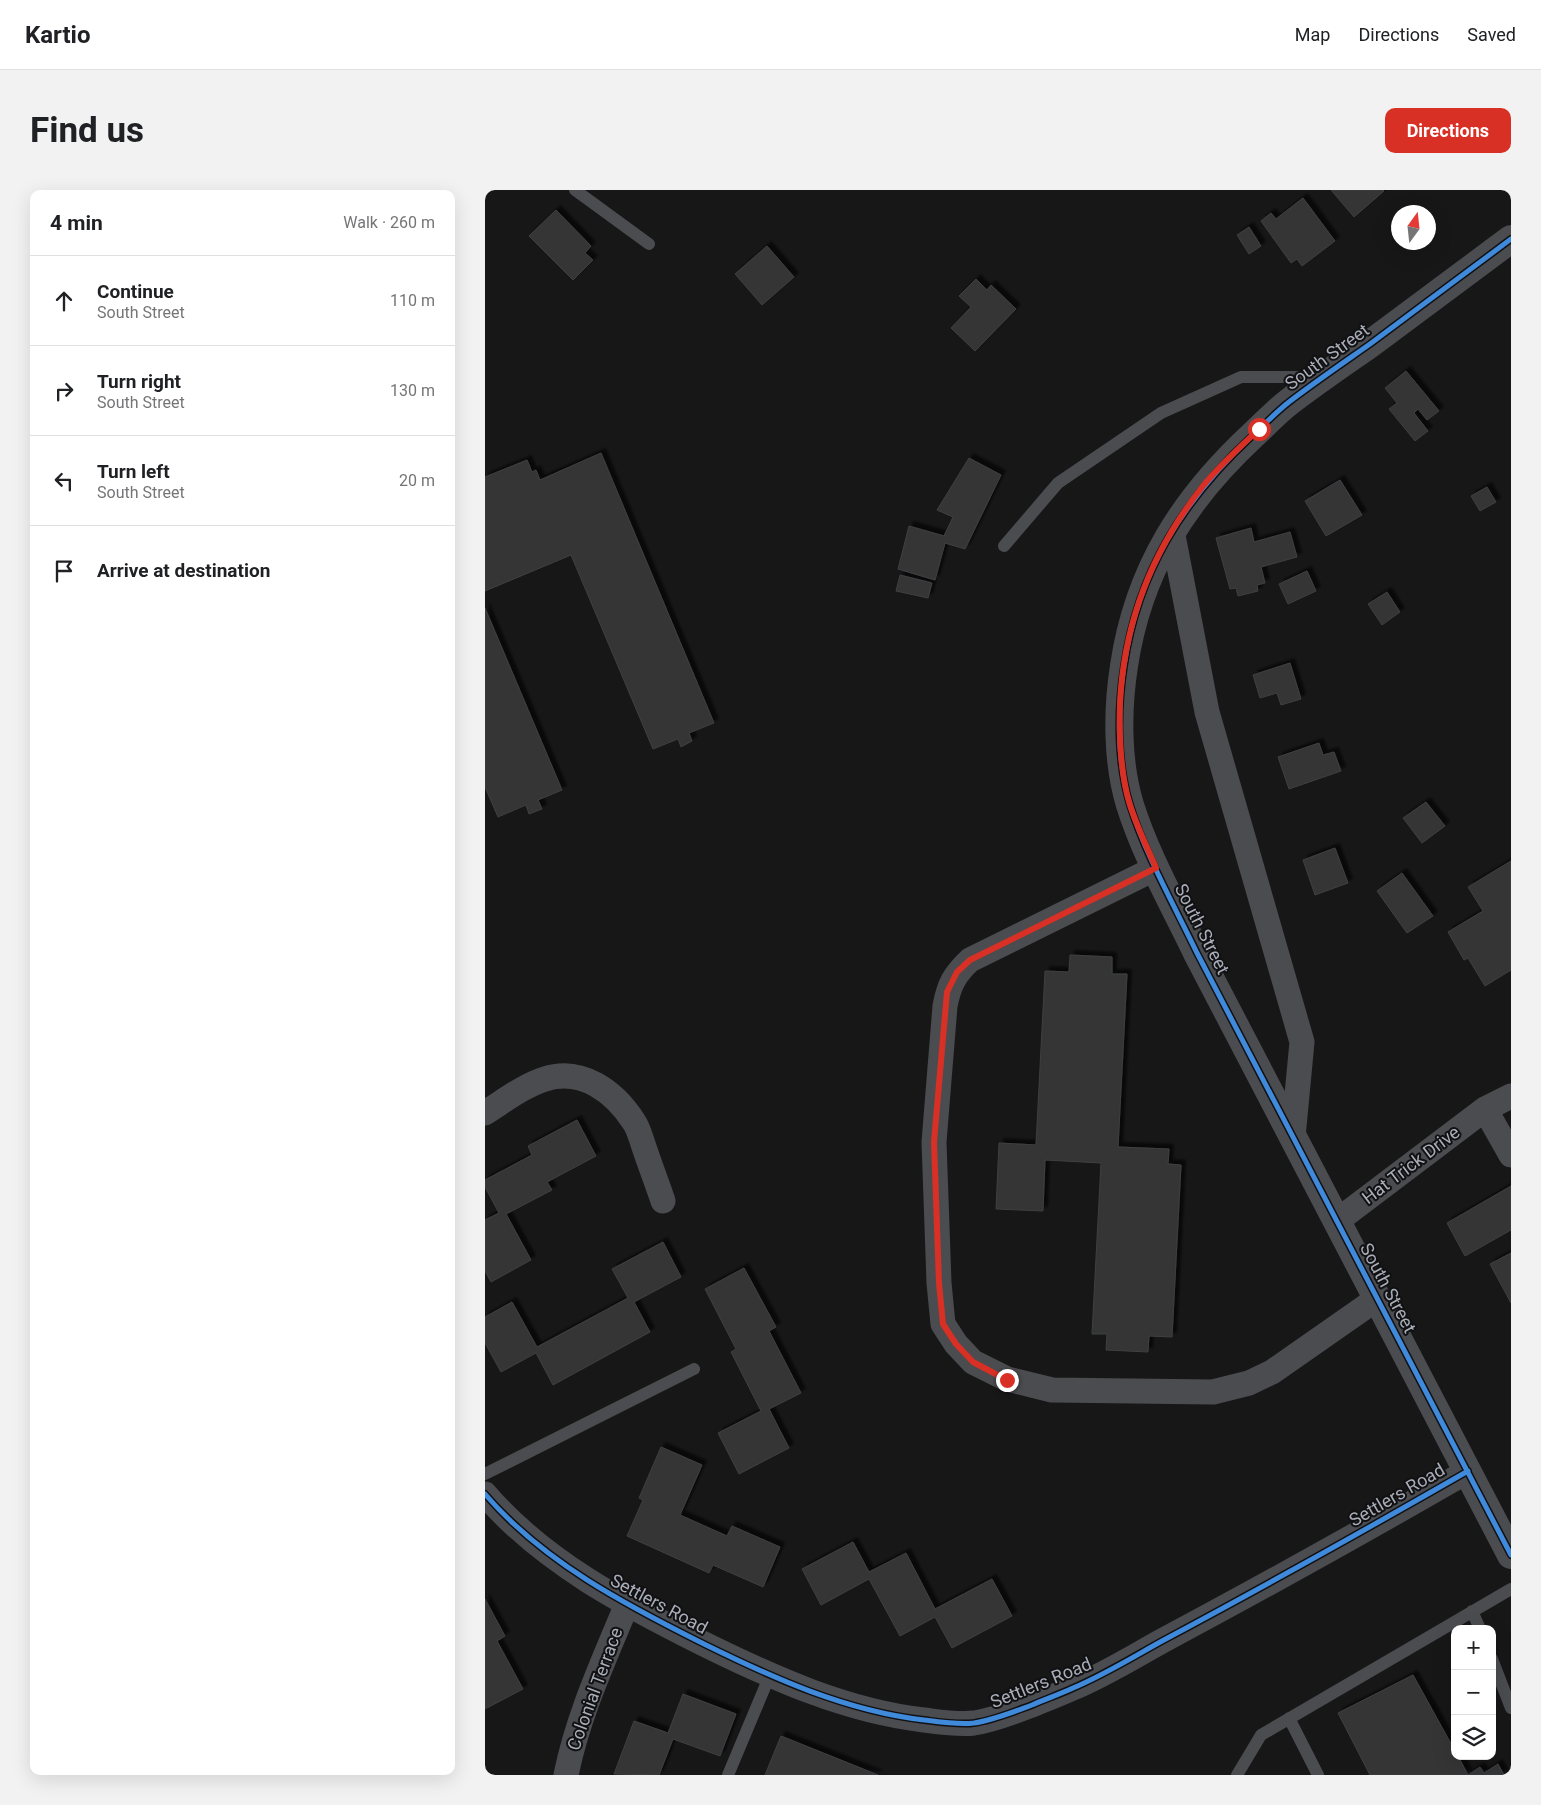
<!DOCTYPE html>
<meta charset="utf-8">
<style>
body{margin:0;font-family:Roboto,sans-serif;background:#f2f2f2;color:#202124}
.controls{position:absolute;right:15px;bottom:15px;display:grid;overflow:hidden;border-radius:10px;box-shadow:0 5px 20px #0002}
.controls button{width:45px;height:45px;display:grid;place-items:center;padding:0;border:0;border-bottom:1px solid #e0e0e0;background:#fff;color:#202124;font:25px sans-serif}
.compass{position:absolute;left:906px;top:15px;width:45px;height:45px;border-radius:50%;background:#fff;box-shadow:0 5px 20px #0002;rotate:15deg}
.stop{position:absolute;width:15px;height:15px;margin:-11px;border:4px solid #d93025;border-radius:50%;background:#fff}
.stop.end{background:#d93025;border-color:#fff;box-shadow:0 1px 5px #0008}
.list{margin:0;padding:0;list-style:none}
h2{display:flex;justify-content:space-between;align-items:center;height:65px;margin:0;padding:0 20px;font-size:21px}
h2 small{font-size:16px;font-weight:400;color:#757577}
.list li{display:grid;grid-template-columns:32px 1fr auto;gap:15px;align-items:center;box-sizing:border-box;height:90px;padding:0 20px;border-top:1px solid #e0e0e0}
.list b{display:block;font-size:19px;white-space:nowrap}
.list p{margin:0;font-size:16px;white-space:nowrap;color:#757577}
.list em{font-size:16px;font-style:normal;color:#757577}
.icon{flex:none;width:28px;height:28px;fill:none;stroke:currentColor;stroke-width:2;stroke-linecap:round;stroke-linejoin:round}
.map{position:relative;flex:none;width:1026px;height:1585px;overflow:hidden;border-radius:10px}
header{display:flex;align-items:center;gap:30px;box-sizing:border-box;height:70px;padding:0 25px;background:#fff;border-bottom:1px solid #e0e0e0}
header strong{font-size:24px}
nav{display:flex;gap:28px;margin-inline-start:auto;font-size:18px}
.intro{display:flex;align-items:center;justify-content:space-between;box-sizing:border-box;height:120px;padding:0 30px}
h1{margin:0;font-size:35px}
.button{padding:12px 22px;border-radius:10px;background:#d93025;color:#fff;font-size:18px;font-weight:700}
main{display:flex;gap:30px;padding:0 30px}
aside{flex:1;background:#fff;border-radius:10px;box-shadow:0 5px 20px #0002}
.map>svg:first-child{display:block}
.building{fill:#353536;stroke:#3f4043;filter:url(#shadow)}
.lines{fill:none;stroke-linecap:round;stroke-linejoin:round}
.service{stroke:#4b4c50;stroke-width:12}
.minor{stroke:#4b4c50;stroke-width:25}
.tertiary{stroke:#4b4c50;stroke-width:28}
.cycleway-casing{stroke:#111113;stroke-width:8}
.cycleway{stroke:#408adc;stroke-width:5}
.route{stroke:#d93025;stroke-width:6}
.labels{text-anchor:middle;stroke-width:4;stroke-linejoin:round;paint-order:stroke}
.street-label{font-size:18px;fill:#a8adb8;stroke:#111113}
</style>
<header>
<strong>Kartio</strong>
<nav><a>Map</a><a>Directions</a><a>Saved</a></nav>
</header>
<div class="intro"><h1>Find us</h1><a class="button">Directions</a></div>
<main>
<aside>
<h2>4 min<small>Walk · 260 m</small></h2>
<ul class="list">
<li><svg class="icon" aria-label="ahead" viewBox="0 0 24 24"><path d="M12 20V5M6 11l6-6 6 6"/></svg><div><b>Continue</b><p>South Street</p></div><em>110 m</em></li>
<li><svg class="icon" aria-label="right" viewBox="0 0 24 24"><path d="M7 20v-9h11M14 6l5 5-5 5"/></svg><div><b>Turn right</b><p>South Street</p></div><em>130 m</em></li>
<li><svg class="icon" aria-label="left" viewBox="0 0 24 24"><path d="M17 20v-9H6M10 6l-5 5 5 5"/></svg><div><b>Turn left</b><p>South Street</p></div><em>20 m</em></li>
<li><svg class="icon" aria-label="arrive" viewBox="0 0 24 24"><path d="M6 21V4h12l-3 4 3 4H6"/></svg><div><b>Arrive at destination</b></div></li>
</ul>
</aside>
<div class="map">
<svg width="1026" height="1585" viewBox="0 0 1026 1585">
<defs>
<filter id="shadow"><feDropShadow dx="4.5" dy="-4.5" stdDeviation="1" flood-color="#0009"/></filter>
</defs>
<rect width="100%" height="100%" fill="#171717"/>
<path class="building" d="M846,0h52l1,1 -30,26z
M818,8l32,43 -33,25 -5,-7 -6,4 -30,-42 10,-8 5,6z
M71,20l35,36 -6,7 8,7 -20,20 -44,-44z
M764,37l12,19 -12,8 -12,-19z
M282,56l27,31 -32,28 -27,-31z
M491,89l11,11 4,-5 25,24 -41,42 -24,-23 20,-21 -12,-11z
M921,181l33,40 -12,9 -9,-11 -4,4 14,18 -13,10 -26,-32 8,-6 -12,-15z
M116,263l113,270 -25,10 3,8 -11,6 -3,-8 -25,10 -82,-194 -86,36v-114l42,-17 5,12 4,-2 4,10z
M484,268l32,17 -36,74 -20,-6 -10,37 -37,-11 11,-43 35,10 9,-19 -16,-7z
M855,290l22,35 -36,21 -21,-35z
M1002,297l9,15 -16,9 -9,-15z
M766,338l3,14 36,-10 7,25 -36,10 4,16 -8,2 1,6 -20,5 -2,-8 -6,1 -14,-51z
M822,381l9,20 -28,13 -9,-20z
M415,385l32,8 -4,15 -32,-7z
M902,402l13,20 -18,13 -14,-21z
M0,418l77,182 -24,10 4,9 -13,5 -3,-9 -28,12 -13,-30z
M805,473l11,36 -20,6 -4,-12 -17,5 -7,-23z
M834,553l4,12 11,-3 7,19 -52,18 -11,-32z
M941,612l19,24 -23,17 -19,-25z
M850,658l13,35 -33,12 -12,-35z
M1026,671v109l-26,16 -17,-28 -4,2 -16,-28 35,-21 -15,-24z
M917,683l31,43 -26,17 -30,-42z
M585,765l42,2v17h15l-9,173 51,2 -1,15 13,1 -9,172 -23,-1 -1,16 -42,-2 1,-16h-15l9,-171 -56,-3 -2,51 -47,-2 3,-66 37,2 9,-174 24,1z
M92,930l19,36 -49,26 5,8 -46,24 25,46 -40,22 -6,-11v-51l14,-7 -14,-26v-7l47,-25 -4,-9z
M1026,996v44l-46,26 -18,-33z
M178,1052l18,35 -47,25 16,30 -97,53 -17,-32 -35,19 -16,-29v-26l27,-15 25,45 91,-49 -16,-29z
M1026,1063v50l-21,-39z
M259,1078l32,59 -7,4 32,62 -32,16 20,39 -50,26 -21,-41 43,-22 -30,-59 5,-3 -31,-60z
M176,1257l41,18 -22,50 47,21 5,-10 48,21 -17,40 -50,-22 -4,8 -82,-37 16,-36 -4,-2z
M368,1352l16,30 37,-19 29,56 57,-30 20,37 -60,32 -17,-31 -35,19 -31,-57 -48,26 -19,-36z
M0,1409l20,37 -8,5 26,48 -38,20z
M928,1485l42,76v5h3l10,19 12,-8 4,6 14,-9 6,11h-134l-32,-62z
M198,1504l53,20 -16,42 -47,-17 -14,36 -45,-1 20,-53 34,12z
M296,1546l97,39h-113z"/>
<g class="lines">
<path class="service" d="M90,0l74,54
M519,356l54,-63 103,-70 80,-36h75
M0,1284l209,-105
M987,1421l8,18
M1007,1469l19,49
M804,1528l29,57
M243,1585l42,-100
M752,1585l24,-40 250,-146"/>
<path class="minor" d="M687,340l35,182 95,330 -9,95
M671,678l-186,92c-16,15 -21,25 -25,46l-11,136 5,141 4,41 13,20 17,18 34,17 45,11 161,2 36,-9 23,-11 106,-74
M1000,919l26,46
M0,923c19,-12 38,-27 60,-34 37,-12 70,13 89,43 5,7 7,17 10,25 6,18 13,36 19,54
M852,1031l148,-112 26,-13
M0,1304c58,68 141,111 219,150 69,34 142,67 220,76 16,2 34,5 50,3 20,-3 39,-11 58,-18 14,-6 28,-11 41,-17 31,-13 60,-31 89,-47 103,-55 205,-112 306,-170
M81,1585c12,-60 38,-115 61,-171"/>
<path class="tertiary" d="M1026,49c-47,35 -94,70 -141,105 -27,19 -55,38 -81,58 -13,10 -24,22 -36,33 -70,65 -115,136 -129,231 -7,45 -7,96 6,139 16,51 44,100 67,148l314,602"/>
<g class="cycleway-casing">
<path id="cycleway" d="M1026,49c-47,35 -94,70 -141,105 -27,19 -55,38 -81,58 -13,10 -24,22 -36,33 -70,65 -115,136 -129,231 -7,45 -7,96 6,139 16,51 44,100 67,148l314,602
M0,1304c58,68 141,111 219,150 69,34 142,67 220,76 16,2 34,5 50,3 20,-3 39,-11 58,-18 14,-6 28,-11 41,-17 31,-13 60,-31 89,-47 103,-55 205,-112 306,-170"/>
</g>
<use href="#cycleway" class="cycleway"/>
</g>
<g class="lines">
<path class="route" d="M522,1190l-34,-18 -17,-18 -13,-20 -4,-41 -5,-141 13,-150 10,-20 13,-12 186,-92c-9,-21 -19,-41 -26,-63 -10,-32 -11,-69 -10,-102 4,-80 33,-154 83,-217 16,-20 36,-38 56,-57"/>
</g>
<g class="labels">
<g class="street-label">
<text transform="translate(842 167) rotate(-36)" y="6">South Street</text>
<text transform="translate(717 739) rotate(63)" y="6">South Street</text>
<text transform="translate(926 975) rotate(-37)" y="6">Hat Trick Drive</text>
<text transform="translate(903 1098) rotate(62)" y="6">South Street</text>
<text transform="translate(912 1305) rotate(-30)" y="6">Settlers Road</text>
<text transform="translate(174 1414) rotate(28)" y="6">Settlers Road</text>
<text transform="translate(556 1493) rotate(-22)" y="6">Settlers Road</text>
<text transform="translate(110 1499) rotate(-70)" y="6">Colonial Terrace</text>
</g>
</g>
</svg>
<div class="controls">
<button>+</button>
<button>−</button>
<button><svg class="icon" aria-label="layers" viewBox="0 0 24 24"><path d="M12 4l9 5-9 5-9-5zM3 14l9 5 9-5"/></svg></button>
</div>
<svg class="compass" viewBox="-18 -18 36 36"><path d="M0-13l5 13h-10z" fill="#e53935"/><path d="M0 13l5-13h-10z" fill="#757577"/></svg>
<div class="stop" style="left:774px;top:239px"></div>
<div class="stop end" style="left:522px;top:1190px"></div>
</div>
</main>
